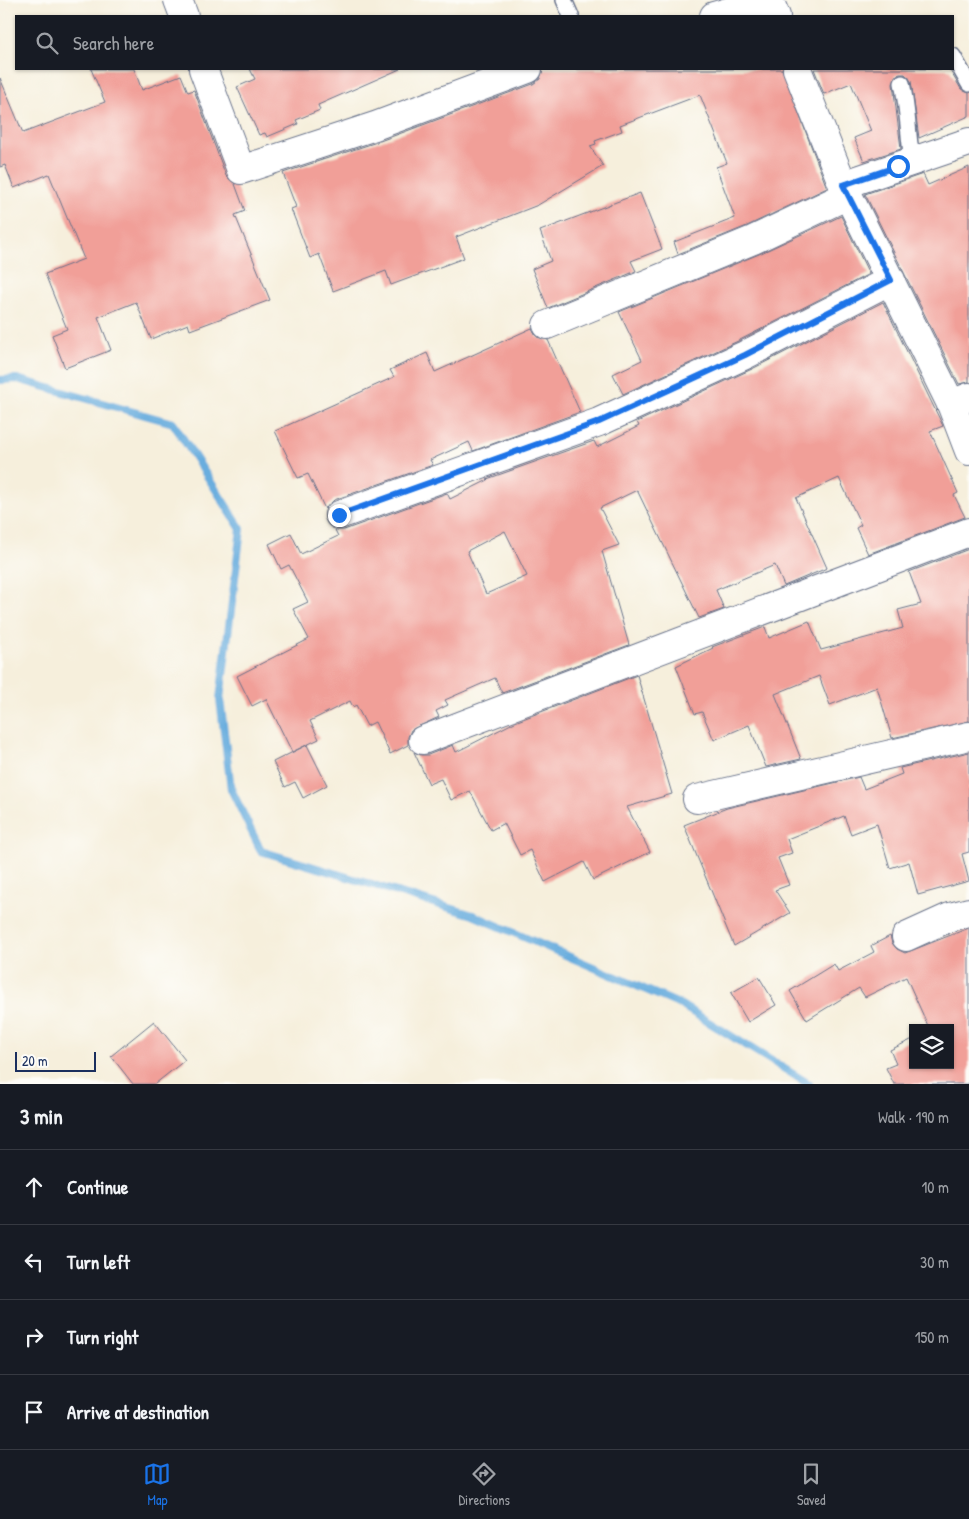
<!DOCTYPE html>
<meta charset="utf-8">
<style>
body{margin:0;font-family:"Patrick Hand",sans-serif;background:#242831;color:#f1f3f6}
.controls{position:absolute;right:15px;bottom:15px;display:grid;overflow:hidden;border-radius:0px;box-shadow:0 1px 4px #0004}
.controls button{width:45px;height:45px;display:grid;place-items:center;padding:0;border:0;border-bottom:1px solid #363941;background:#171b24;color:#f1f3f6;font:25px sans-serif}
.scale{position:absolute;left:15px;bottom:12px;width:81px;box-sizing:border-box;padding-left:5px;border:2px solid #1b2f5e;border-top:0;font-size:14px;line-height:18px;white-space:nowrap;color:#1b2f5e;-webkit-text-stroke:4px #fdfcf7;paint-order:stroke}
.stop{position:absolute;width:15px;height:15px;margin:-11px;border:4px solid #1a73e8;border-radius:50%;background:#fff}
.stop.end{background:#1a73e8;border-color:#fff;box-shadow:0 1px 5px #0008}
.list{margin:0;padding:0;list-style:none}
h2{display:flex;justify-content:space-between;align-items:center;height:65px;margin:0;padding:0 20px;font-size:21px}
h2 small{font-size:16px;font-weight:400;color:#9ea1a6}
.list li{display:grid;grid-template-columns:32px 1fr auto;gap:15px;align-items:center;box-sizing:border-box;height:75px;padding:0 20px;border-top:1px solid #363941}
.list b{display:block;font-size:19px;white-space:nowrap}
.list em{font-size:16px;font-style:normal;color:#9ea1a6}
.icon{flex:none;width:28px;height:28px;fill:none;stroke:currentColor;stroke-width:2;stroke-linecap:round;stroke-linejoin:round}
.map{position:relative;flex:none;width:969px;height:1084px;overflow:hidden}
.search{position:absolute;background:#171b24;box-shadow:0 1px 4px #0004;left:15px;right:15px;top:15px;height:55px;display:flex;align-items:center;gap:12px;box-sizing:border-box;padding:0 18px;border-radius:0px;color:#9ea1a6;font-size:19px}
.sheet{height:365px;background:#171b24}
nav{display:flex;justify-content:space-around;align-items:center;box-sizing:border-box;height:70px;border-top:1px solid #363941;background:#171b24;font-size:14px;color:#9ea1a6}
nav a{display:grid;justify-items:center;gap:2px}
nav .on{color:#1a73e8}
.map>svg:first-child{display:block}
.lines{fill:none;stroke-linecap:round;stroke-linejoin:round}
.stream{stroke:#69adde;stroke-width:8}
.building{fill:#f19f98;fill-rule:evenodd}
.service-casing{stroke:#68728a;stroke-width:18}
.minor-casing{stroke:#68728a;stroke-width:30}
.secondary-casing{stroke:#68728a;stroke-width:30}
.service{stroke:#fff;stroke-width:15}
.minor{stroke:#fff;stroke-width:28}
.secondary{stroke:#fff;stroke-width:28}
.route{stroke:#1a73e8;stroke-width:6}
</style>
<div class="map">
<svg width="969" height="1084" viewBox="0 0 969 1084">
<rect width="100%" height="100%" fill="#fdfcf7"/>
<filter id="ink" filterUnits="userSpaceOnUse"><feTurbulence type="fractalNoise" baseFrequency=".02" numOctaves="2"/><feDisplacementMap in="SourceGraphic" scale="10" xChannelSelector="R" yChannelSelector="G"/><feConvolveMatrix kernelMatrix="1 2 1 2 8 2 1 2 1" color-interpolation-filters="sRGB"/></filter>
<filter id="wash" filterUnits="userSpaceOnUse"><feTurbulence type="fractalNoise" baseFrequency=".0096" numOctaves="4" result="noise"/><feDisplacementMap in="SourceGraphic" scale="20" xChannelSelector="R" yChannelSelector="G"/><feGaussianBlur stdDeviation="1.12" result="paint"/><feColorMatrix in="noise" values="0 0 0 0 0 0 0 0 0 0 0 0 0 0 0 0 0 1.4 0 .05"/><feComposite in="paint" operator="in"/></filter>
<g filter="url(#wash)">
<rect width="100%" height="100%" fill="#f6efdc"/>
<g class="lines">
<path class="stream" d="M0,380l17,-1 156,44 68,106 -21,170 11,90 30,62 212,64 208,90 128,79"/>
</g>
<g id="blocks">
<path class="building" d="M91,69h43l8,21 39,-15 7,17 6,-2 32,86 9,8 10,27 -10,4 35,85 -80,30 -2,-6 -37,15 -15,-37 -38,15 13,33 -46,18 -13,-33 15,-6 -22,-55 39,-15 -35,-85 -35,14 -9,-23 -5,2v-89l23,55 82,-31z
M250,69h150l-82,36 2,5 -24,10 2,4 -31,13 -2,-4 -6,2 -22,-48 18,-8z
M543,69h239l45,119 -80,38 -69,28 -4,-12 61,-24 -19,-51 11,-4 -27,-68 -80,30 2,6 -27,10 1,3 -6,2 13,20 -65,39 -82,32 8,21 -73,27 -5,-14 -53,20 -14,-37 -9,4 -19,-49 5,-2 -13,-34 97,-32 153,-57 7,-5z
M814,69h135l12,20 8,4v23l-50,22 -8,-57 -6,-7h-5l-5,2 -2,8 8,65 -37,12 -10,-23 17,-7 -20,-48 -27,11z
M969,167v215l-10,2 -94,-190 58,-20 5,11z
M640,193l22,56 -31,12 5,10 -88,37 -16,-39 19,-8 -11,-30z
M841,216l28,58 -131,67 -115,53 -10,-20 29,-14 -23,-48 140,-58z
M883,302l60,124 -13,5 28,62 -4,2 11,22 -97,37 -12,-26 5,-3 -22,-47 -43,20 31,70 -43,18 -9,-21 -59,25 8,19 -25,9 -62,-128 -37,18 19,37 -17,6 27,94 -127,48 -7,-15 -50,22 3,5 -12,6 3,6 -28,13 -3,7v8l-18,9 -15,-32 -8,4 -11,-21 -3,2 -3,-6 -40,20 9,18 -27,13 -26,-53 -14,7 -15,-30 72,-37 -16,-30 15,-7 -19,-37 -8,4 -12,-25 22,-11 10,21 37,-18 -3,-6h9l103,-37 3,6 38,-19 -1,-1 107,-38 3,6 42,-21 -2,-4 115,-53zM505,531l22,45 -41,18 -19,-43z
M532,328l5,9 11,3 32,72 -107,39 -4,-9 -39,18 3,5 -99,35 -9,9 -17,-35 -10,4 -23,-47 119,-54 -4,-7 37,-17 8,19z
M969,549v172l-77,17 -15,-51 -47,18 -11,-29 -44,18 26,65 -35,8 -17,-42 -35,15 -12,-28 -7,2 -19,-48 37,-18 -1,-1 53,-20 4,11 40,-17 12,29 82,-22 -5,-18 23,-6 -12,-32z
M637,675l35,119 -45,13 23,45 -57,28 -9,-18 -39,20 -15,-32 -10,5 -16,-32 -13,7 -21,-39 -19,9 -10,-21 -12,5 -15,-32 7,3h7l25,-10 3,7 59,-30z
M307,745l20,40 -24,13 -8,-16 -10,5 -12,-25z
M969,752v100l-7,2 7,27 -51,14 -9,-33 -19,6 -13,-44 -26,10 -7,-18 -57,23 5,14 -14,5 11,27 -14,5 15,23 -56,33 -50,-121 43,-17 132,-31 5,12 38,-15 -2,-6z
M969,928v156h-75l-8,-16 10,-4 -6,-14 23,-11v26h37v-37h-21l-23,-51 -41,20 -6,-9 -52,32 -17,-29 44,-27 4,7 36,-19 -3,-6 19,-10 2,7 5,6 8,4z
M759,977l17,28 -28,17 -17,-29z
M154,1021l31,39 -30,24h-22l-22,-28z"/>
</g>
</g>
<g filter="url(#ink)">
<use href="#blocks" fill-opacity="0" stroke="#68728a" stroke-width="1"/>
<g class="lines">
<g class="service-casing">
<path id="service" d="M564,0l7,16
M953,56l16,28
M902,83c6,26 6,51 10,78"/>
</g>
<g class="minor-casing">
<path id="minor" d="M178,0l6,16
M714,16l55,-16
M203,69l38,101 134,-44 153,-57
M843,185l126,-43
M547,325l206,-85 95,-45
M951,404l18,-7
M339,515l260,-93 146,-67 146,-75
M423,740l546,-208
M697,799l272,-63
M906,937l44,-20 19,-5"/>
</g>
<g class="secondary-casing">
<path id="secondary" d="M769,0l7,16
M797,69l46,116 108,219 18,47"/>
</g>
<use href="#service" class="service"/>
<use href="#minor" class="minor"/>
<use href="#secondary" class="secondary"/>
</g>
</g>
<g class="lines" filter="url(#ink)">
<path class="route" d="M339,515l260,-93 146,-67 146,-75 -48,-95 55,-19"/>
</g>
</svg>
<div class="controls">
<button><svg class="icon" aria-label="layers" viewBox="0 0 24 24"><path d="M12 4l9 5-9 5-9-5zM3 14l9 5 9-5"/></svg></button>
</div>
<div class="scale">20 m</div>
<div class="stop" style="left:898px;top:166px"></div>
<div class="stop end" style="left:339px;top:515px"></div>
<div class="search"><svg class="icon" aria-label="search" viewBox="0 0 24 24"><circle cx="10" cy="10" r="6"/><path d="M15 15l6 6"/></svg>Search here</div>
</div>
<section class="sheet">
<h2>3 min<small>Walk · 190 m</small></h2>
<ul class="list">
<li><svg class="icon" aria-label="ahead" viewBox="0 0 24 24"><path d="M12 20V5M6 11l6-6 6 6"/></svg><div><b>Continue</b></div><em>10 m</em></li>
<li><svg class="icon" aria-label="left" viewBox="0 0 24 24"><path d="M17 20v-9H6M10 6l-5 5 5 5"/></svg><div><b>Turn left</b></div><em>30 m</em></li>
<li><svg class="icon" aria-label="right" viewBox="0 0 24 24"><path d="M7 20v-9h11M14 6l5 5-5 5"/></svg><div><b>Turn right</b></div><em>150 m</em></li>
<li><svg class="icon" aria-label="arrive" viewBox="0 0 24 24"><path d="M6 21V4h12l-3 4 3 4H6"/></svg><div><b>Arrive at destination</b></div></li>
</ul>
</section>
<nav>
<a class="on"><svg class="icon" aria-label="map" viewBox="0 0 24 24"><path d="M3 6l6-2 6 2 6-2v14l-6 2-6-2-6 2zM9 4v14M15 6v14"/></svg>Map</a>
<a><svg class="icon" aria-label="directions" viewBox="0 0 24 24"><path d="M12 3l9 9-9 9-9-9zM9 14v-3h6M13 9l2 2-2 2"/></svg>Directions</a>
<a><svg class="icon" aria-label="saved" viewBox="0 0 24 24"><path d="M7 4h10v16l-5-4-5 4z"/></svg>Saved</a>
</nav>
